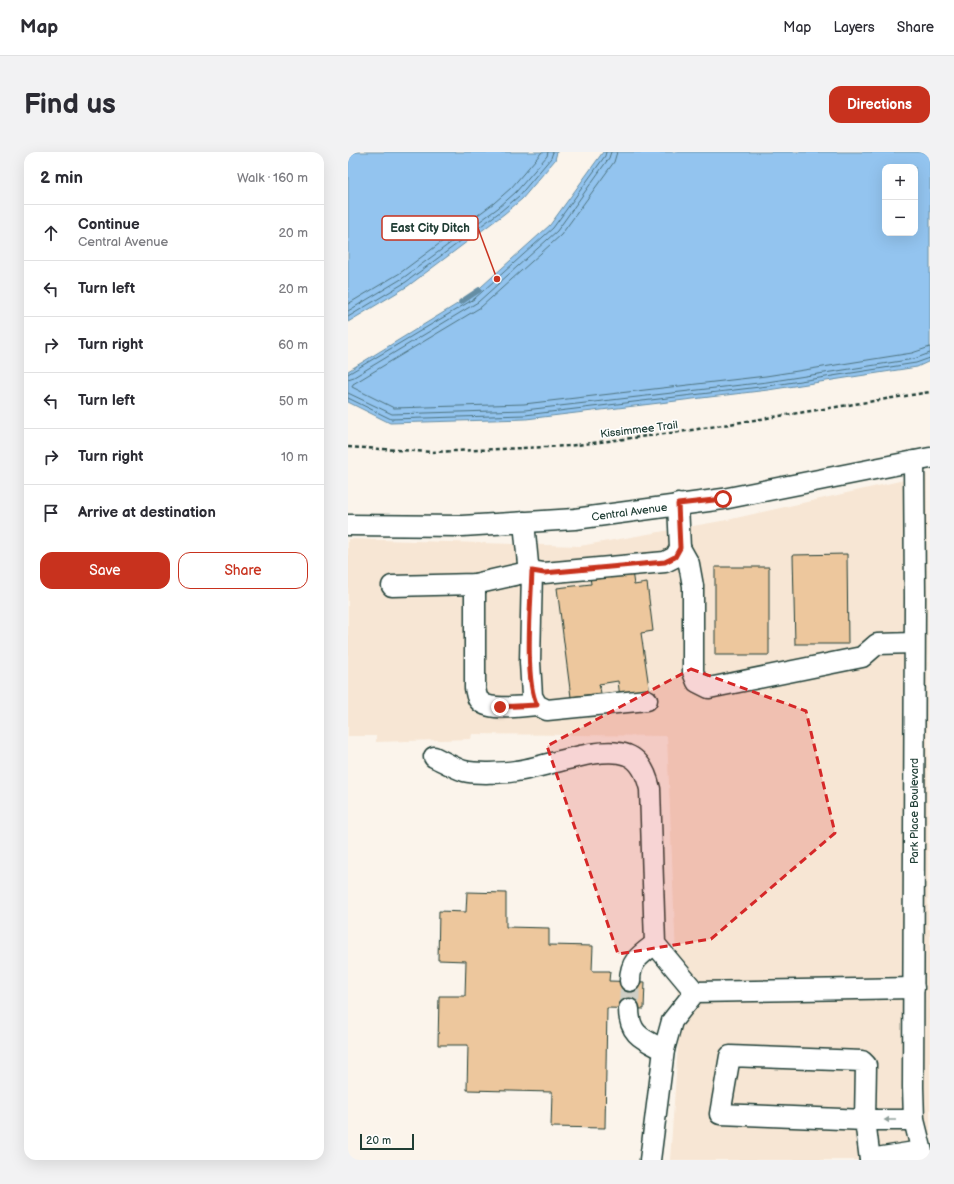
<!DOCTYPE html>
<meta charset="utf-8">
<style>
body{margin:0;font-family:"Balsamiq Sans",sans-serif;background:#f2f2f3;color:#2b2b33}
.controls{position:absolute;right:12px;top:12px;display:grid;overflow:hidden;border-radius:8px;box-shadow:0 4px 16px #0002}
.controls button{width:36px;height:36px;display:grid;place-items:center;padding:0;border:0;border-bottom:1px solid #e1e1e2;background:#fff;color:#2b2b33;font:20px sans-serif}
.scale{position:absolute;left:12px;bottom:10px;width:54px;box-sizing:border-box;padding-left:4px;border:2px solid #1f3d34;border-top:0;font-size:11px;line-height:14px;white-space:nowrap;color:#1f3d34;-webkit-text-stroke:3px #fff;paint-order:stroke}
.stop{position:absolute;width:12px;height:12px;margin:-9px;border:3px solid #c8321e;border-radius:50%;background:#fff}
.stop.end{background:#c8321e;border-color:#fff;box-shadow:0 1px 4px #0008}
.list{margin:0;padding:0;list-style:none}
h2{display:flex;justify-content:space-between;align-items:center;height:52px;margin:0;padding:0 16px;font-size:17px}
h2 small{font-size:13px;font-weight:400;color:#7c7c81}
.list li{display:grid;grid-template-columns:26px 1fr auto;gap:12px;align-items:center;box-sizing:border-box;height:56px;padding:0 16px;border-top:1px solid #e1e1e2}
.list b{display:block;font-size:15px;white-space:nowrap}
.list p{margin:0;font-size:13px;white-space:nowrap;color:#7c7c81}
.list em{font-size:13px;font-style:normal;color:#7c7c81}
.actions{display:flex;gap:8px;padding:12px 16px}
.actions a{flex:1;padding:9px 0;border:1px solid #c8321e;border-radius:12px;text-align:center;font-size:14px;color:#c8321e}
.actions .main{background:#c8321e;color:#fff}
.icon{flex:none;width:22px;height:22px;fill:none;stroke:currentColor;stroke-width:2;stroke-linecap:round;stroke-linejoin:round}
.map{position:relative;flex:none;width:582px;height:1008px;overflow:hidden;border-radius:12px}
header{display:flex;align-items:center;gap:24px;box-sizing:border-box;height:56px;padding:0 20px;background:#fff;border-bottom:1px solid #e1e1e2}
header strong{font-size:19px}
nav{display:flex;gap:22px;margin-inline-start:auto;font-size:14px}
.intro{display:flex;align-items:center;justify-content:space-between;box-sizing:border-box;height:96px;padding:0 24px}
h1{margin:0;font-size:28px}
.button{padding:10px 18px;border-radius:12px;background:#c8321e;color:#fff;font-size:14px;font-weight:700}
main{display:flex;gap:24px;padding:0 24px}
aside{flex:1;background:#fff;border-radius:12px;box-shadow:0 4px 16px #0002}
.map>svg:first-child{display:block}
.built{fill:#f7e6d4}
.water{fill:#93c4ef;stroke:#658ea4;fill-rule:evenodd}
.lines{fill:none;stroke-linecap:round;stroke-linejoin:round}
.shore{stroke:#4d737f;stroke-width:1}
.stream{stroke:#658ea4;stroke-width:5.5}
.building{fill:#edc79d;stroke:#1f3d34}
.minor-tunnel{stroke:#cfcfc6;stroke-width:20;stroke-dasharray:20 10;stroke-linecap:butt}
.minor-casing{stroke:#1f3d34;stroke-width:23}
.path{stroke:#1f3d34;stroke-width:2.5;stroke-dasharray:4 3;stroke-linecap:butt}
.minor{stroke:#fff;stroke-width:20}
.oneway{fill:#8f9e9a}
.route{stroke:#c8321e;stroke-width:5}
.marked{fill:#d62828;fill-opacity:0.2;stroke:#d62828;stroke-width:3;stroke-dasharray:8 5;stroke-linejoin:round}
.labels{text-anchor:middle;stroke-width:3;stroke-linejoin:round;paint-order:stroke}
.street-label{font-size:11px;fill:#1f3d34;stroke:#fff}
.leader{fill:none;stroke:#c8321e;stroke-width:1.5}
.callout-dot{fill:#c8321e;stroke:#fff;stroke-width:1.5}
.callout{fill:#fff;stroke:#c8321e;stroke-width:1.5}
.callout-label{font-size:12px;text-anchor:middle;font-weight:bold;fill:#1f3d34}
</style>
<header>
<strong>Map</strong>
<nav><a>Map</a><a>Layers</a><a>Share</a></nav>
</header>
<div class="intro"><h1>Find us</h1><a class="button">Directions</a></div>
<main>
<aside>
<h2>2 min<small>Walk · 160 m</small></h2>
<ul class="list">
<li><svg class="icon" aria-label="ahead" viewBox="0 0 24 24"><path d="M12 20V5M6 11l6-6 6 6"/></svg><div><b>Continue</b><p>Central Avenue</p></div><em>20 m</em></li>
<li><svg class="icon" aria-label="left" viewBox="0 0 24 24"><path d="M17 20v-9H6M10 6l-5 5 5 5"/></svg><div><b>Turn left</b></div><em>20 m</em></li>
<li><svg class="icon" aria-label="right" viewBox="0 0 24 24"><path d="M7 20v-9h11M14 6l5 5-5 5"/></svg><div><b>Turn right</b></div><em>60 m</em></li>
<li><svg class="icon" aria-label="left" viewBox="0 0 24 24"><path d="M17 20v-9H6M10 6l-5 5 5 5"/></svg><div><b>Turn left</b></div><em>50 m</em></li>
<li><svg class="icon" aria-label="right" viewBox="0 0 24 24"><path d="M7 20v-9h11M14 6l5 5-5 5"/></svg><div><b>Turn right</b></div><em>10 m</em></li>
<li><svg class="icon" aria-label="arrive" viewBox="0 0 24 24"><path d="M6 21V4h12l-3 4 3 4H6"/></svg><div><b>Arrive at destination</b></div></li>
</ul>
<div class="actions"><a class="main">Save</a><a>Share</a></div>
</aside>
<div class="map">
<svg width="582" height="1008" viewBox="0 0 582 1008">
<rect width="100%" height="100%" fill="#fbf4eb"/>
<filter id="ink" filterUnits="userSpaceOnUse"><feTurbulence type="fractalNoise" baseFrequency=".025" numOctaves="2"/><feDisplacementMap in="SourceGraphic" scale="8" xChannelSelector="R" yChannelSelector="G"/><feConvolveMatrix kernelMatrix="1 2 1 2 8 2 1 2 1" color-interpolation-filters="sRGB"/></filter>
<g filter="url(#ink)">
<path class="built" d="M579,322l1,455h2v216l-5,-26 -1,-32v-612z
M556,328l-1,607 1,33 9,40h-243l9,-129 -12,-295 -195,-2 -1,5 -95,3v-6h-28v-197l232,7 147,-26z"/>
<path class="water" d="M0,0h209l-2,8 -33,39 -18,15 -96,72 -60,36z
M255,0h327v209l-13,6 -149,23 -242,29 -136,4 -42,-21v-31l124,-76 78,-70zM537,15h30v66h-30z"/>
<g class="lines">
<path class="shore" d="M269,0l-3,10 -53,73 -80,72 -128,77 -1,3 42,21 130,-4 242,-28 146,-23 18,-6
M0,152l52,-31 94,-70 17,-15 31,-36
M0,159l55,-33 95,-70 18,-16 31,-36 1,-4
M0,165l58,-35 95,-71 18,-15 32,-38 2,-6
M0,222l126,-75 79,-71 52,-72 1,-4
M0,227l6,-2 124,-75 79,-71 52,-73 2,-6
M0,241l44,21 133,-4 242,-28 147,-23 16,-6
M0,246l43,21 134,-4 243,-29 148,-23 14,-5"/>
<path class="stream" d="M113,150l18,-12"/>
</g>
<path class="building" d="M499,402l1,90h-53l-2,-89z
M367,415h54v88h-54z
M284,419l2,14 13,-2 6,48 -12,2 9,61 -30,4 -2,-17 -19,3 2,9 -30,4 -14,-109 34,-4 -1,-7z
M119,740l39,1v34l43,1v17l44,1 -1,25h18l-1,10 36,1 -1,27 -37,-1 -2,120 -54,-1 1,-35 -85,-2 1,-45h-30l1,-49h26l1,-35 -28,-1 1,-49 27,1z"/>
<g class="lines">
<path class="minor-tunnel" d="M281,857l1,-28"/>
<g class="minor-casing">
<g id="minor">
<path d="M566,309l1,136 -2,490 1,33 10,40"/>
<path d="M176,370l4,42 4,7 12,2 121,-11 10,-5 5,-9 -2,-44"/>
<path id="s1" d="M0,373l114,1 113,-7 148,-20 207,-41"/>
<path d="M332,396l9,16 4,22v86l4,10 12,6 153,-31 15,-13 37,-1"/>
<path d="M127,432v104c1,3 1,9 4,12 9,12 43,6 58,5"/>
<path d="M44,434l83,-2 57,-13 -2,91 2,34 5,9 10,5 100,-10"/>
<path d="M86,605c9,4 20,11 30,14 12,3 39,2 52,0 29,-3 84,-27 111,-16 14,5 20,21 23,34l5,155 40,48"/>
<path d="M282,829c0,-20 10,-26 25,-37"/>
<path d="M281,857c0,26 14,30 35,41"/>
<path d="M522,1007l51,-8"/>
<path d="M302,1008l14,-110 8,-29 23,-29 219,-4"/>
<path d="M522,1008l-5,-40 1,-55 -4,-4 -132,-5 -10,58 145,6h49"/>
</g>
</g>
<path class="path" d="M0,295l84,5 136,-6 111,-14 251,-40"/>
<use href="#minor" class="minor"/>
</g>
<defs><path id="oneway-solid" d="M-6-.8H1V-3.2L6.5 0L1 3.2V.8H-6Z"/></defs>
<use class="oneway" href="#oneway-solid" transform="translate(542 968) rotate(180)"/>
</g>
<g class="lines" filter="url(#ink)">
<path class="route" d="M152,555l37,-2c-13,-24 -6,-104 -5,-134l12,2 121,-11 10,-5 5,-9 -2,-44 45,-5"/>
</g>
<path class="marked" d="M343,517l115,42 29,122 -124,106 -93,15 -71,-208z"/>
<g class="labels">
<g class="street-label">
<text transform="translate(291 277) rotate(-7)" y="4">Kissimmee Trail</text>
<text dy="4" stroke="none"><textPath href="#s1" startOffset="282">Central Avenue</textPath></text>
<text transform="translate(566 659) rotate(-90)" y="4">Park Place Boulevard</text>
</g>
</g>
<path class="leader" d="M149 127L130 76"/>
<circle class="callout-dot" cx="149" cy="127" r="4"/>
<rect class="callout" x="34" y="64" width="96" height="24" rx="4"/>
<g class="callout-label">
<text x="82" y="80">East City Ditch</text>
</g>
</svg>
<div class="controls">
<button>+</button>
<button>−</button>
</div>
<div class="scale">20 m</div>
<div class="stop" style="left:375px;top:347px"></div>
<div class="stop end" style="left:152px;top:555px"></div>
</div>
</main>
